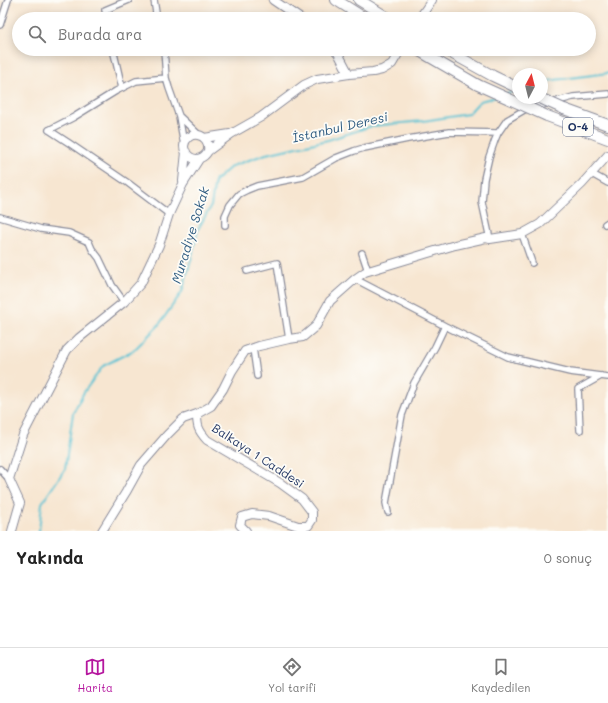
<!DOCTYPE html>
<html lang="tr">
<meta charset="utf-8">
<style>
body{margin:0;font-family:Mali,sans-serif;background:#f6f6f6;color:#222}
.compass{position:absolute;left:512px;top:68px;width:36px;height:36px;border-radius:50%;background:#fff;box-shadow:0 2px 10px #0003;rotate:7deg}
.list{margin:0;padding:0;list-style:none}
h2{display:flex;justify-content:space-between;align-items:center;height:52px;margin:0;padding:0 16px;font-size:17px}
h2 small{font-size:13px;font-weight:400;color:#767676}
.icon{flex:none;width:22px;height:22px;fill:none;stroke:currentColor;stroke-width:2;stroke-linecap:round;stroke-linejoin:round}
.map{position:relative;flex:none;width:608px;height:531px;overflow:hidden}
.search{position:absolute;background:#fff;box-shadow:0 2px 10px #0003;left:12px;right:12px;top:12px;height:44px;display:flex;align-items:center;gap:10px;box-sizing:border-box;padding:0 14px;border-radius:22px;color:#767676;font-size:15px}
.sheet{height:116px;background:#fff}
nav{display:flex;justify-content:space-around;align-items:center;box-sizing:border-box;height:56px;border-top:1px solid #e0e0e0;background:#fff;font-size:11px;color:#767676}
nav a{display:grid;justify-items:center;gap:2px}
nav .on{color:#b5179e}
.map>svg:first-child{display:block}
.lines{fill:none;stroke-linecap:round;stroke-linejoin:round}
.stream{stroke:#59c3d4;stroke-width:2}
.street-casing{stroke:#898a98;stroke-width:8}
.secondary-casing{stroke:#898a98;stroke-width:10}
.highway-casing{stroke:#898a98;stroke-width:12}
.street{stroke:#fff;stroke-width:5.5}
.secondary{stroke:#fff;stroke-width:8}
.highway{stroke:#fff;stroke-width:10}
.highway-bridge-casing{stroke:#898a98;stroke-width:12;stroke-linecap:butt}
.highway-bridge{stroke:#fff;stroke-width:10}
.labels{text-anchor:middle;stroke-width:3.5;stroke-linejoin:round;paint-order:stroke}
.shield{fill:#fdfcf7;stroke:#5f6c8c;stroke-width:1}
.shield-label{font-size:11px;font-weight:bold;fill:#1b2f5e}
.street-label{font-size:12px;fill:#1b2f5e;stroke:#fdfcf7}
.water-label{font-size:13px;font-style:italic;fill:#2e5b81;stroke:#fdfcf7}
</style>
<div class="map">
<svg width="608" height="531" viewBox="0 0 608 531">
<rect width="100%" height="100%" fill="#fdfcf7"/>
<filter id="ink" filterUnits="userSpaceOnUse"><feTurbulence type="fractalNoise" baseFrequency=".025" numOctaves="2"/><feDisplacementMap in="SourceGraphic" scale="8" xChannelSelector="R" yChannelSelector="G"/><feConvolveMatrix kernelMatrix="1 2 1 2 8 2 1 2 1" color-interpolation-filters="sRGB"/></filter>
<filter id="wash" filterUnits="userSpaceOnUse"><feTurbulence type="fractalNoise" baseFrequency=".012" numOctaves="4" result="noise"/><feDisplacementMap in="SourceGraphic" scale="16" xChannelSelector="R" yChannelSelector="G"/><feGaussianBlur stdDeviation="0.9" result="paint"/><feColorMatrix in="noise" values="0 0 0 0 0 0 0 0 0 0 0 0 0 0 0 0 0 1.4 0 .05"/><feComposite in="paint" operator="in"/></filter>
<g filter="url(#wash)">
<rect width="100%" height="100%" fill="#f7e6d1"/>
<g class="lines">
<path class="stream" d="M542,83l5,-2 61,-8
M506,94l9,-3
M39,531l3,-28 23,-34 8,-56 11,-21 19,-26 31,-16 24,-24 24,-34 9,-32 7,-31 13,-23 4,-25 17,-15 34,-12 62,-14 44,-14 51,-5 45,-7 12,-13 16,-4"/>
</g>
</g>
<g filter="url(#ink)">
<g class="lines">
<g class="street-casing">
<path id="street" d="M154,0l3,19
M107,19l-2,-9 24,-10
M0,25l8,-25
M113,49l9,39
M164,49l2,29 3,10 10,28 5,29
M179,116l20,19
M49,130l20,13 59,40 41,31
M49,130l25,-13 42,-26 20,-10 30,-3
M592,174l16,9
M0,217l41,12 28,4 20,9 3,7 7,9 13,27 12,17
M605,224l3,-2
M225,225v-9l5,-11 9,-11 8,-4 10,-4 46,-9 33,-19 18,-7 10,-3 44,-9 41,-7 49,1
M522,234l10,29
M490,239l-8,-37 2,-23 5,-22 6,-17 3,-7 9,-13 17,-10 49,-13 35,-3
M362,253l6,18
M247,271l30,-8 12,76
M355,279l90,47 63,31 62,15 38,5
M253,348l4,28
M580,430l-2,-41 23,-13
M0,469l9,10
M388,512l-2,-9 16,-88 12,-32 21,-36 10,-21"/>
</g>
<g class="secondary-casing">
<path id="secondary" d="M273,0l28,19
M419,19l13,-19
M334,49l4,4 11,21
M204,138l26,-4
M208,151c3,-19 -22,-22 -24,-5 0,4 2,8 6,11 7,4 14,1 18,-6l23,-17 30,-17 43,-32 13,-6 32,-5 24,-2 9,-2 10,-6 9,-15
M183,181l3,-29
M197,414c0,12 1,16 10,26l73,43 22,16 10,13v8l-4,6h-10l-29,-10 -17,-2 -10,3 -2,8 6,6
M12,531l8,-28 -11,-24 14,-44 44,-85 12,-12 45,-36 17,-19 18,-38 10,-31 14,-30 16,-25
M102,531l24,-39 15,-27 26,-30 16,-16 14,-5 14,-8 12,-17 9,-18 13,-20 14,-5 30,-7 14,-2 13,-11 14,-25 25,-22 10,-7 90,-27 31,-7 4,1 32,-5 18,-10 42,-40 26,-29"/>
</g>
<g class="highway-casing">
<path id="highway" d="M336,0l30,19
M359,0l31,19
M416,49l62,36
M444,49l49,27 25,12
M564,109l44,16
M547,116l61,23"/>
</g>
<use href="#street" class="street"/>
<use href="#secondary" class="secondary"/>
<use href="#highway" class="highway"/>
<g class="highway-bridge-casing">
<path id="highway-bridge" d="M478,85l69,31
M540,98l24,11"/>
</g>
<use href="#highway-bridge" class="highway-bridge"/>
</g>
</g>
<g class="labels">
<rect class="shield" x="563" y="118" width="30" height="18" rx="3"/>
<g class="shield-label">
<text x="578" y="131">O-4</text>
</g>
<g class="street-label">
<text transform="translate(258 456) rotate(33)" y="4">Balkaya 1 Caddesi</text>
</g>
<g class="water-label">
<text transform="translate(340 127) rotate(-13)" y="5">İstanbul Deresi</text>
<text transform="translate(190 235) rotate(-73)" y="5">Muradiye Sokak</text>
</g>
</g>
</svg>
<svg class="compass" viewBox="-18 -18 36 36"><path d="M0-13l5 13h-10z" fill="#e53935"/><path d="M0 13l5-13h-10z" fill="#767676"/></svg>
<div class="search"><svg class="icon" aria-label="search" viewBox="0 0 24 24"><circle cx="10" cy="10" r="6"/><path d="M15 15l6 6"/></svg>Burada ara</div>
</div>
<section class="sheet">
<h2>Yakında<small>0 sonuç</small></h2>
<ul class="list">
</ul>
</section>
<nav>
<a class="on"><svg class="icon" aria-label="map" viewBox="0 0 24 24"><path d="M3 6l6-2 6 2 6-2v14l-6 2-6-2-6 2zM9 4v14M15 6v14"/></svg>Harita</a>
<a><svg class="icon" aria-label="directions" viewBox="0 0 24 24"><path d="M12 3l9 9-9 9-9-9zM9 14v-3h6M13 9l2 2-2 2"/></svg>Yol tarifi</a>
<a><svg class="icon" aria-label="saved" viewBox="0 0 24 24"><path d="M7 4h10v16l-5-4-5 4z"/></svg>Kaydedilen</a>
</nav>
